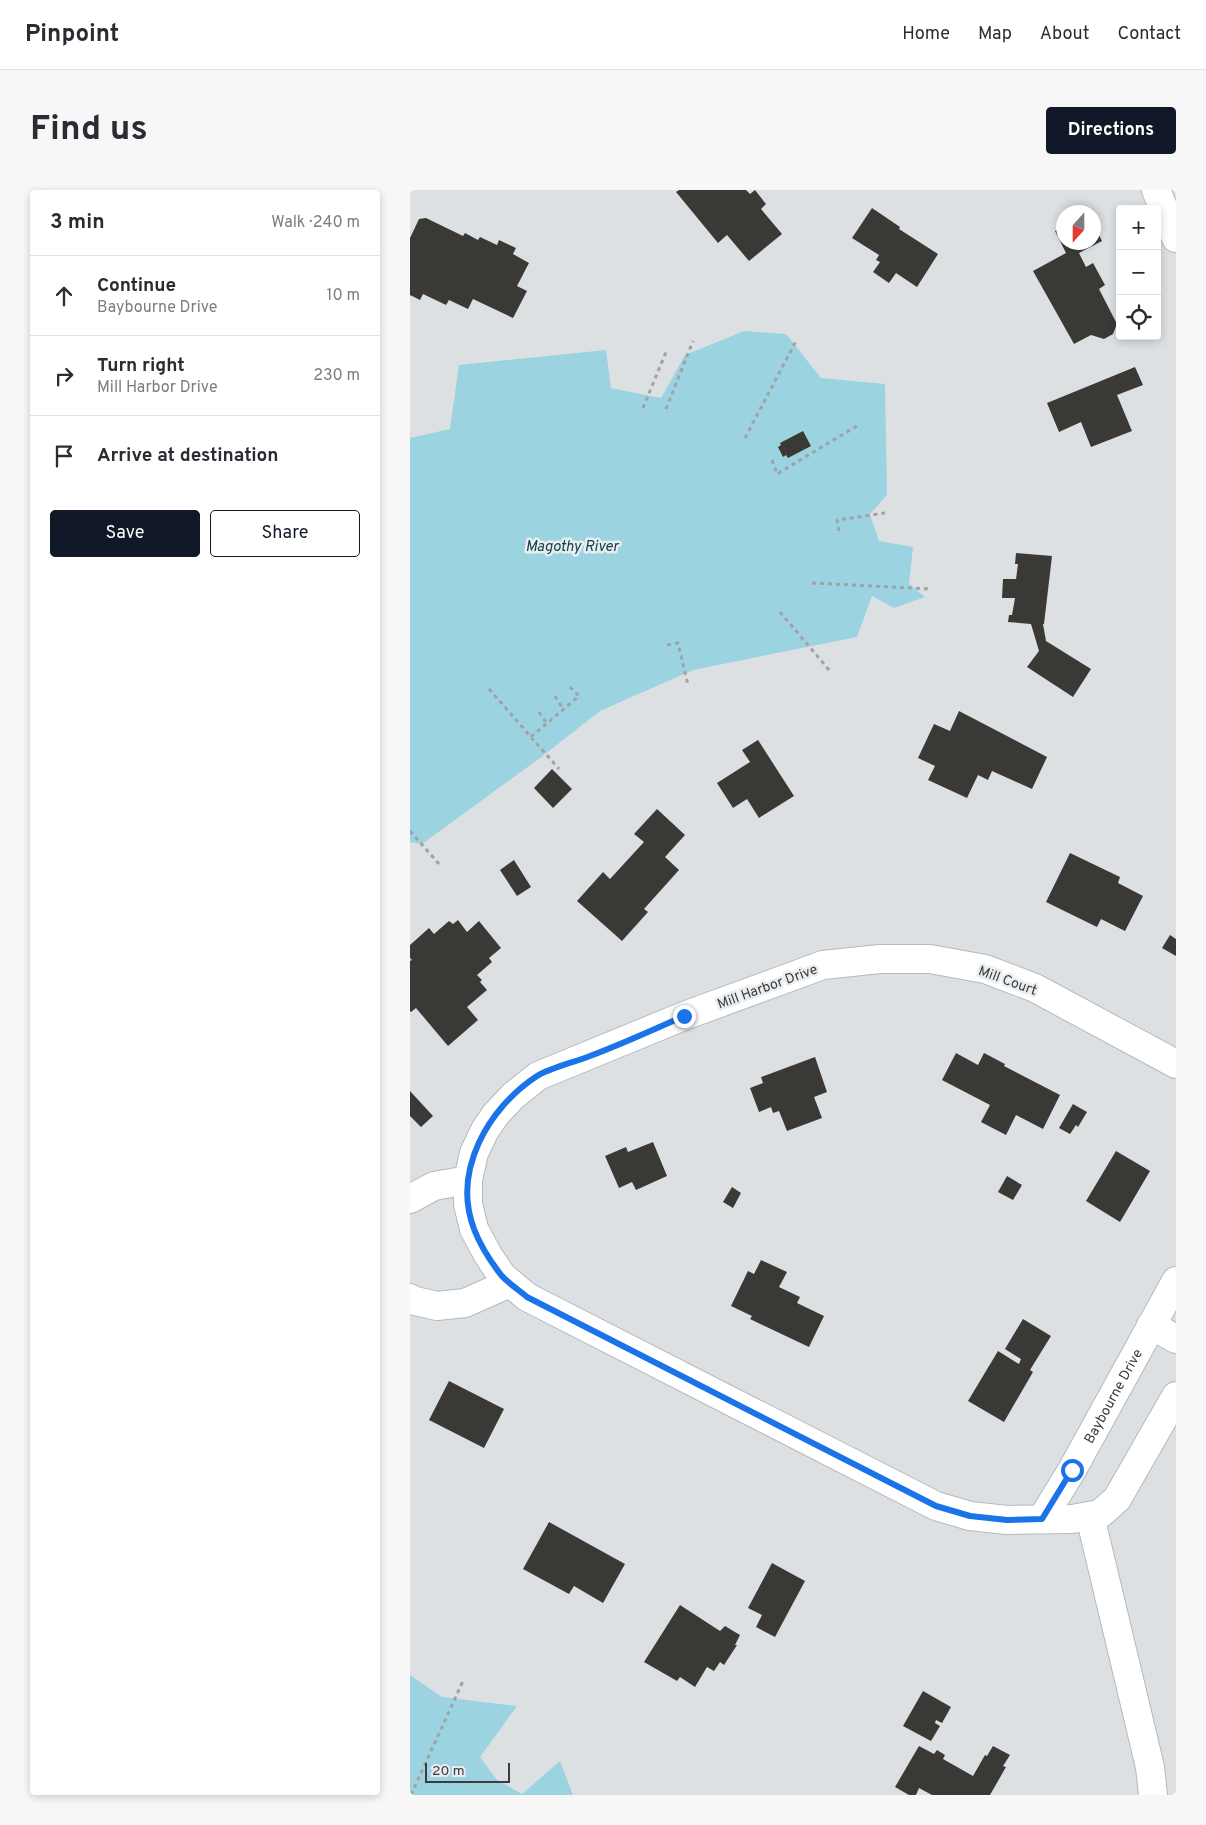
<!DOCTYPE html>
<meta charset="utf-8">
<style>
body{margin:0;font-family:Overpass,sans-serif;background:#f7f7f7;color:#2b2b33}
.controls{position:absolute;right:15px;top:15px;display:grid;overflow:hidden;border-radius:5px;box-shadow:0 2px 8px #0003}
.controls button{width:45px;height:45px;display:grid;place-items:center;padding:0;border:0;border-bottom:1px solid #e1e1e2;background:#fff;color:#2b2b33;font:25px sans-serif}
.compass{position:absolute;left:646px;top:15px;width:45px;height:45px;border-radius:50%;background:#fff;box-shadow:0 2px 8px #0003;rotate:201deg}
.scale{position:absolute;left:15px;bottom:12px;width:85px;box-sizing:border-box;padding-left:5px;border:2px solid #3a3c3d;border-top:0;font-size:14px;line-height:18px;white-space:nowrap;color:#3a3c3d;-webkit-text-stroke:4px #eaedf0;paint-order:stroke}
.stop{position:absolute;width:15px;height:15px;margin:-11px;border:4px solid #1a73e8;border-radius:50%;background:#fff}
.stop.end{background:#1a73e8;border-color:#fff;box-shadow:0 1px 5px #0008}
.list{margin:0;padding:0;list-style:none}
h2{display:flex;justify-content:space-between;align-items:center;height:65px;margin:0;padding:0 20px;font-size:21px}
h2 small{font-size:16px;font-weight:400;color:#7c7c81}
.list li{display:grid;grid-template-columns:32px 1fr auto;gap:15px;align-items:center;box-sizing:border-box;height:80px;padding:0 20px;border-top:1px solid #e1e1e2}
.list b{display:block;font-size:19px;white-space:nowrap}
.list p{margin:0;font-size:16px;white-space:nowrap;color:#7c7c81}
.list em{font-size:16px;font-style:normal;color:#7c7c81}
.actions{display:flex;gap:10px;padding:15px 20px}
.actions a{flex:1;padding:11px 0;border:1px solid #111827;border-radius:5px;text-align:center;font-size:18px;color:#111827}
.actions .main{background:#111827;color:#fff}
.icon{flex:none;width:28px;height:28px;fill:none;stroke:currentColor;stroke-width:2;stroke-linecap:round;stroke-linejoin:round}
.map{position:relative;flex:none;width:766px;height:1605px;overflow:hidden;border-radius:5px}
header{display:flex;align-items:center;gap:30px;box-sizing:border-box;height:70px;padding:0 25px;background:#fff;border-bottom:1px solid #e1e1e2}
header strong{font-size:24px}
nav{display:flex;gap:28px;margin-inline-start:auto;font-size:18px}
.intro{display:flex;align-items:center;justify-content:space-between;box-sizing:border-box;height:120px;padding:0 30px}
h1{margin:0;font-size:35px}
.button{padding:12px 22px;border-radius:5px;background:#111827;color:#fff;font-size:18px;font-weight:700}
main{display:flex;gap:30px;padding:0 30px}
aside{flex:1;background:#fff;border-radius:5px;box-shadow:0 2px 8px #0003}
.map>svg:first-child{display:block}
.water{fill:#9cd3e1}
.building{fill:#3b3936}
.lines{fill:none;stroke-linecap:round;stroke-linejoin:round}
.minor-casing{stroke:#b6b9bc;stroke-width:30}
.path{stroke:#a0a2a5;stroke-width:3;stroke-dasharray:4 4;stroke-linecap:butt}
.minor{stroke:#fff;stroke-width:28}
.route{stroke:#1a73e8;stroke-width:6}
.labels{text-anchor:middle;stroke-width:5;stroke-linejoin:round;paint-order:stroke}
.street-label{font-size:14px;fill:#3a3c3d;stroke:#eaedf0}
.water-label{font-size:15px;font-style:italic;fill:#0f414b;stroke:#eaedf0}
</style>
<header>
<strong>Pinpoint</strong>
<nav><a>Home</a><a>Map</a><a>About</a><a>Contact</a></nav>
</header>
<div class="intro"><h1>Find us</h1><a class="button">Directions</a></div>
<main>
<aside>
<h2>3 min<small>Walk · 240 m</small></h2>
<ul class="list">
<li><svg class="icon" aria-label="ahead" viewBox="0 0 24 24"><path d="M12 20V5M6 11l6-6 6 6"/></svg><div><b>Continue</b><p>Baybourne Drive</p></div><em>10 m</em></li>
<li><svg class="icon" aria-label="right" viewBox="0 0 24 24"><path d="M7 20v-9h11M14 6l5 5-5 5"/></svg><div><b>Turn right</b><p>Mill Harbor Drive</p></div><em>230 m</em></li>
<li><svg class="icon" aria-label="arrive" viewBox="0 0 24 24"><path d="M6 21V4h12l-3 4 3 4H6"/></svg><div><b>Arrive at destination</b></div></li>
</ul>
<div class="actions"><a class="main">Save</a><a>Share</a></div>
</aside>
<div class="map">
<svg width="766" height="1605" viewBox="0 0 766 1605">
<rect width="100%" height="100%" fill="#dde0e3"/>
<path class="water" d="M334,141l42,3 35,44 64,6 2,111 -17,19 9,27 34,6 -4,37 16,13 -31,11 -22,-12 -15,41 -164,33 -93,41 -60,47 -118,86 -12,-2v-404l40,-9 9,-64 147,-15 5,38 50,10 24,-43z
M0,1485l32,22 75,9 -37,51 17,23 25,14 38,-33 13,34h-163z"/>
<path class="building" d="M269,0h67l4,4 5,-4 11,14 -5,5 21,25 -33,27 -22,-26 -9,8 -42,-51z
M462,18l28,19 -1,2 39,25 -21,33 -21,-14 -7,10 -16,-11 7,-10 -4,-2 3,-5 -27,-17z
M16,28l37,18 2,-3 13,7 2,-3 17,8 2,-5 17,8 -3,6 16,9 -12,23 10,5 -14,27 -40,-19 -5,10 -19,-9 -3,5 -23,-11 -3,6 -10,-5v-57l9,-19z
M684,35l8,16 -23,12 7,14 7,-4 12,22 -6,4 18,35 -4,10 -9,5 -13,-4 -17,9 -41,-73 33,-18 -11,-22 9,-5v16h30z
M725,177l8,18 -26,10 15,36 -41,16 -10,-25 -22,10 -12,-29z
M393,241l8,15 -23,12 -2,-3 -3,2 -5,-10 3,-2 -1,-2z
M606,363l36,3 -8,68h-1l3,17 45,28 -18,28 -46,-30 12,-16 -8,-27 -23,-2 1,-7h3l3,-17h-13l1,-19h13l2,-15h-3z
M549,521l88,46 -15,32 -40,-18 -4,9 -10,-5 -11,23 -39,-18 7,-14 -17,-8 16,-34 16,7z
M348,550l36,56 -35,22 -12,-19 -14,9 -16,-25 33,-21 -8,-12z
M142,579l20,20 -19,19 -19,-20z
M247,619l28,26 -20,22 14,13 -35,39 4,3 -26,29 -45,-40 26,-29 7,7 34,-37 -10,-8z
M660,663l50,24 -2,6 25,13 -18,35 -24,-12 -4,8 -51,-25z
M104,670l17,27 -14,9 -17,-26z
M48,730l9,12 12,-11 22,27 -12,10 3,4 -15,13 5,5 -2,2 7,8 -20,17 11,13 -30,26 -32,-38 -5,4 -1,-1v-50l2,-1 -2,-2v-13l19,-17 5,6 15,-13 4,3z
M760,745l6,4v17l-14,-8z
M546,863l22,12 6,-12 21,11 -1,2 56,29 -17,34 -27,-14 -10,20 -25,-13 9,-17 -48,-25z
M405,867l12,35 -13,5 8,21 -35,13 -8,-20 -6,2 -2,-6 -12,5 -9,-24 13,-5 -2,-6z
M0,901l23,25 -12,11 -11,-11z
M663,914l14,8 -9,15 -2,-2 -6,9 -11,-6z
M243,952l14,34 -31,14 -4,-8 -13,6 -14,-32 21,-9 2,5z
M706,961l34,20 -30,51 -34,-21z
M597,986l15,9 -9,15 -15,-8z
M322,997l9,6 -8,15 -10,-6z
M351,1070l26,12 -8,15 21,10 -3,6 27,13 -15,31 -59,-28 2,-3 -21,-10 17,-35 6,3z
M613,1129l28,17 -21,34 3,2 -29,50 -36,-21 30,-50 21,13 2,-5 -16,-10z
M39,1191l55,28 -20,39 -55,-28z
M139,1332l76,42 -22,39 -29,-17 -5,8 -46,-25z
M362,1373l33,18 -30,56 -19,-10 6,-12 -14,-7z
M270,1415l40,26 5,-5 15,9 -5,10h2l-13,20 -4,-3 -6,9 -7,-4 -12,20 -15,-10 -3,4 -33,-19z
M513,1501l28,16 -9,16 -6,-3 -1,3 5,3 -9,15 -28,-15z
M509,1556l15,8 3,-4 8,5 -2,4 30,17 12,-21 2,1 6,-10 17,9 -7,11 3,1 -16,28h-58l-13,-7 -3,7h-7l-14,-8z"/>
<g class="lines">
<g class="minor-casing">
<g id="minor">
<path d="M746,0l20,48"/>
<path d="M766,874l-141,-76 -50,-19 -55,-10h-50l-57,6 -139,51 -146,60 -25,20 -17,18 -11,16 -11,23 -6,27v24l6,25 14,26 14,21 25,21 409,209 34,10 37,4 65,-1 28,-5 17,-15 59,-103"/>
<path d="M0,1009l24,-13 34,-6"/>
<path d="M0,1108l1,2 26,6 28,-3 45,-20"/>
<path d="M741,1135l25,14"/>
<path d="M680,1326l60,251 3,28"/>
<path id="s1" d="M632,1329l30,-49 104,-189"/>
</g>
</g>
<path class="path" d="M233,218l23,-56
M256,219l27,-68
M335,248l51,-97
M362,270l5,14 83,-50
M429,341l-2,-11 48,-7
M402,393l119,6
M370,422l50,59
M257,455l11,-2 10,42
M79,499l70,80
M145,506l8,13
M129,522l8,12
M121,547l48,-41 -9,-9
M0,641l29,33
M1,1605l52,-114"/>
<use href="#minor" class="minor"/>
</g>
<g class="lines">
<path class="route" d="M274,826c-31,14 -62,28 -94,40 -15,6 -40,12 -53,20 -49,32 -85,95 -63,153 6,16 17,33 27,46 7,8 18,15 26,22l409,209 34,10 37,4 35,-1 30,-49"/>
</g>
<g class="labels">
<g class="street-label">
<text transform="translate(598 790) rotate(20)" y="5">Mill Court</text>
<text transform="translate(357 796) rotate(-20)" y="5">Mill Harbor Drive</text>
<text dy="5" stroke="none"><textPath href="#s1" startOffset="142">Baybourne Drive</textPath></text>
</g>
<g class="water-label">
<text x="162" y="361">Magothy River</text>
</g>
</g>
</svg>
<div class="controls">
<button>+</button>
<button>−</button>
<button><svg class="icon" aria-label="locate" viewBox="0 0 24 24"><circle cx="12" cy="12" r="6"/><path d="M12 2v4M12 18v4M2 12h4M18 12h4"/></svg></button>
</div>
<svg class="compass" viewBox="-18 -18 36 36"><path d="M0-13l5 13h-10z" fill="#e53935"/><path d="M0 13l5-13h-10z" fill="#7c7c81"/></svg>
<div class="scale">20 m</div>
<div class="stop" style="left:662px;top:1280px"></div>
<div class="stop end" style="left:274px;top:826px"></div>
</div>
</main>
